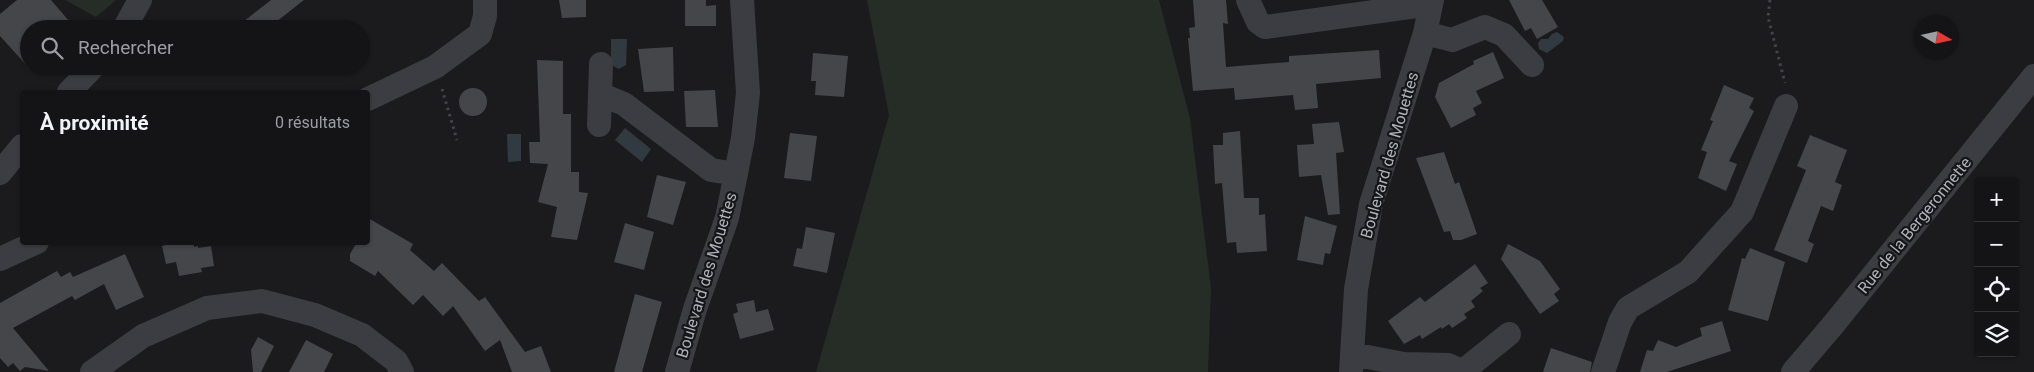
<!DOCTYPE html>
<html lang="fr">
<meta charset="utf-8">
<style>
body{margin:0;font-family:Roboto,sans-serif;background:#1d1d1f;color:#f1f3f6}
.controls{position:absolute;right:15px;bottom:15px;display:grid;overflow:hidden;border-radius:5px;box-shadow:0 1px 4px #0004}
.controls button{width:45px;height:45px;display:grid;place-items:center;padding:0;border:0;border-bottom:1px solid #333335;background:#141416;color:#f1f3f6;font:25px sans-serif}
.compass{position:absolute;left:1914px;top:15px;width:45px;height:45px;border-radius:50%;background:#141416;box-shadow:0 1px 4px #0004;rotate:99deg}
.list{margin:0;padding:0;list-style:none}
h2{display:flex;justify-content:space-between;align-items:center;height:65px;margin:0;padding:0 20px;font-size:21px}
h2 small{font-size:16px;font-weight:400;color:#9d9ea1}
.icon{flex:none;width:28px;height:28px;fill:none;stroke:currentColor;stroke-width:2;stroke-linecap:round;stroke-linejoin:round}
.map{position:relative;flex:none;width:2034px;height:372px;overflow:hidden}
.search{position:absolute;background:#141416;box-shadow:0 1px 4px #0004;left:20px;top:20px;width:350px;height:55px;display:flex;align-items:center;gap:12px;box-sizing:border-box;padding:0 18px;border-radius:28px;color:#9d9ea1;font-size:19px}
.panel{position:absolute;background:#141416;box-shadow:0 1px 4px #0004;left:20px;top:90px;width:350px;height:155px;border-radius:5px}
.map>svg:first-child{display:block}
.green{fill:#252d26}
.water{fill:#313a41}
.building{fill:#45464a}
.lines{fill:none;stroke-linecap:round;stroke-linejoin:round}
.path{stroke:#424449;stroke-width:3;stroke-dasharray:2.5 4;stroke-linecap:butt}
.street{stroke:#3c3d42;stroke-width:24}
.labels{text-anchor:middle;stroke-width:4.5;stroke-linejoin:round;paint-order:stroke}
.street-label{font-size:16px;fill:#aeb2bc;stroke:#161618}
</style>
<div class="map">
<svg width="2034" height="372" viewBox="0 0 2034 372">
<rect width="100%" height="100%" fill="#1b1b1d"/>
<path class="green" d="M65,0h51l-20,17z
M867,0h292l31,118 21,170 -3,84h-392l73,-257z"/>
<path class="water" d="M1557,32l7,5 -1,4 -16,12 -8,-4 -1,-6 3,-4h7l4,-5z
M611,39h16l-1,26 -7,4 -8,-4z
M625,128l26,21 -9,13 -27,-22z
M507,134h14v27l-13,1z"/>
<path class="building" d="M17,0h34l25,29h-47v39l-29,-32v-22z
M271,0h33l-37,29h-33z
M559,0h27v17l-24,1z
M685,0h21v6l10,-1v21h-31z
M1193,0h33l2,24 -5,-1 3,44 63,-5v-6l90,-6 2,28 -65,6 2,24 -23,2 -2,-15 -58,5 -1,-12 -41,3 -5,-53h2l-1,-10 6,-1z
M1509,0h33l16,27 -21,12 -6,-11 -6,3z
M673,47l1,44 -30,1 -6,-43z
M1493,52l11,26 -28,13 6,12 -9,5 3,7 -25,13 -16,-31 4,-14 35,-19 -1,-3z
M813,53l35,3 -4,41 -29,-2 1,-14h-5z
M537,60l26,1v53h8v58h8v20l9,1 -11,47 -26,-3 6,-30 -19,-5 10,-38 -18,-1 -1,-21h11z
M1724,85l30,13 -5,10 5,3 -25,50 8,3 -11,27 -28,-13 9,-26 -6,-2 12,-29 -3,-1z
M459 102a14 14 0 1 1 28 0a14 14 0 1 1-28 0Z
M715,90l3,37h-32l-2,-36z
M1339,122l5,30 -8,1 4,61 -12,1 -7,-40 -22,2 -2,-32 17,-1 -2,-20z
M1240,131l4,67h15v17l6,-1 2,37 -30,2 -1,-11 -9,1 -5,-60 -7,1 -2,-39h10v-12z
M790,133l27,3 -6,45 -27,-3z
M1810,135l37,15 -12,32 7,3 -9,26 -12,-5 -13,35 6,3 -7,19 -33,-13 32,-80 -9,-4z
M1444,152l11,32 4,-2 18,52 -16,6h-8l-3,-9 -6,1 -28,-74z
M657,175l29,7 -13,43 -26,-8z
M1305,216l32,10 -7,28 -5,-1 -2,12 -26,-5z
M368,218l45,26 -3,6 24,21 8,-8 37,38 6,-4 40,55 16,-6 10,26h-39l-12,-32 -15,11 -32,-45 -10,10 -20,-21 -10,10 -35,-34 -3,5 -25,-15v-7l7,-12h11z
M625,223l29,9 -10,38 -30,-8z
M806,227l29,6 -8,40 -34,-7 4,-18 5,1z
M175,242h18l1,5 4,-1v2l13,-2 3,20 -13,2 1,4 -23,4 -3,-14 -10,2 -4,-18z
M1508,244l32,17 20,28 -6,5 5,7 -19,13 -39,-55z
M1750,248l35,14 -17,59 -40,-11 14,-52 3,1z
M125,254l19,43 -28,13 -12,-26 -29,16 -3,-4 -59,32 36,43 -24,-4 -5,4 -7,-8 -5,4 -8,-9v-55l57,-32 4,6 9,-5 3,5z
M1475,264l13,19 -8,5 3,3 -12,10 4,6 -11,7 3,4 -15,10 -3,-4 -7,5 -1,-2 -19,12 -2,-4 -16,9 -16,-23 32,-24 5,5z
M635,294l27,8 -20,70h-28z
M754,300l2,12 12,-3 6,21 -34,9 -7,-25 5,-2 -2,-8z
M1722,321l9,30 -64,21h-27l7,-22 6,1 5,-11 18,7 26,-11 -2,-8z
M258,337l16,9 -13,26h-8l-2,-22z
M306,340l27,14 -9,18h-35z
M1551,348l41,14 -2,10h-47z"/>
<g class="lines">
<path class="path" d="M1770,0l-2,17 17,66
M442,89l15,51"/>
<path class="street" d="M1248,0l10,22 7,5 166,-23
M124,29l16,-29
M1425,33l27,7 33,-13 19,8 28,30
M69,92l25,-26
M600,94l24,10 87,66 25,4
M368,99l67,-32 45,-33 5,-18v-16
M599,125l2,-61
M0,173l22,-27
M0,259l37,-17
M1352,354l52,10 44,1 16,7
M1463,371l46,-37
M92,372l51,-36 64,-28 55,-7 53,14 47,20 34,26 6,11
M677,372l18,-63 32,-91 16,-80 5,-45 -6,-93
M1351,372l5,-83 15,-85 54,-171 7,-33
M1603,372l17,-50 8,-14 60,-36 54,-60 44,-106
M1793,372l40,-47 201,-249"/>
</g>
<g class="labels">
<g class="street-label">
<text transform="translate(1389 155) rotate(-74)" y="6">Boulevard des Mouettes</text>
<text transform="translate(1914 225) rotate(-51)" y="6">Rue de la Bergeronnette</text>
<text transform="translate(706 275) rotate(-73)" y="6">Boulevard des Mouettes</text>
</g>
</g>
</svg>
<div class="controls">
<button>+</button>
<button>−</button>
<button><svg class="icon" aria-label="locate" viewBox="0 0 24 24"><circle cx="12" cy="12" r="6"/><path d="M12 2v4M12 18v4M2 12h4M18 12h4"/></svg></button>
<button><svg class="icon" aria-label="layers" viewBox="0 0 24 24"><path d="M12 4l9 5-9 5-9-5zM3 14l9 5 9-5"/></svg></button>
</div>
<svg class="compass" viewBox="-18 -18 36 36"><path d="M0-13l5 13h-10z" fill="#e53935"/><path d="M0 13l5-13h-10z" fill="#9d9ea1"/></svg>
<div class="search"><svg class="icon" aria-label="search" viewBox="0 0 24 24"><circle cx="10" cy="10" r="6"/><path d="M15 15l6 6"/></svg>Rechercher</div>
<section class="panel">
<h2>À proximité<small>0 résultats</small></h2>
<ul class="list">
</ul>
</section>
</div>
